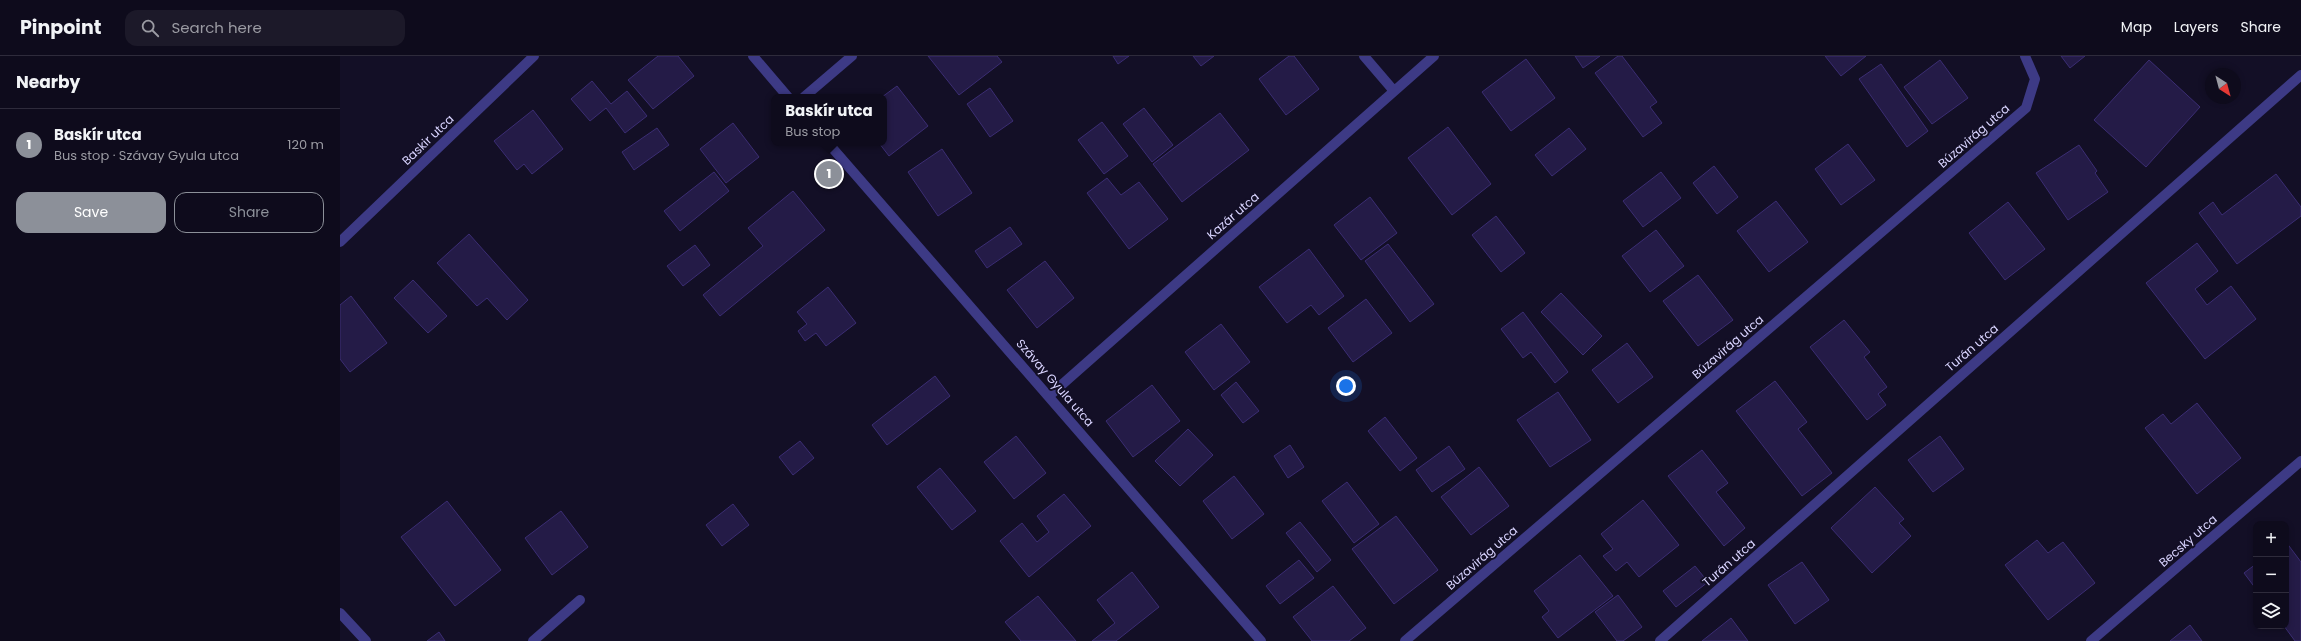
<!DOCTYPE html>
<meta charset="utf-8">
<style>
body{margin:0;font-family:Poppins,sans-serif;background:#1c1929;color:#f1f3f6}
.controls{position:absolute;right:12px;bottom:12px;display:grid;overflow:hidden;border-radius:8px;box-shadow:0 2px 6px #0003}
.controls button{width:36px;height:36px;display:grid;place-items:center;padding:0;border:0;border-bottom:1px solid #2e2b3b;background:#0e0b1c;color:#f1f3f6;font:20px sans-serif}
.compass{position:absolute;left:1865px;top:12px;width:36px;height:36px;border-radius:50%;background:#0e0b1c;box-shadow:0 2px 6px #0003;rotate:144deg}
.you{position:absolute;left:1006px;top:330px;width:14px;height:14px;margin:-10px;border:3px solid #fff;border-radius:50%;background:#1a73e8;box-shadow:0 0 0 6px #1a73e833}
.badge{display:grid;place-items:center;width:26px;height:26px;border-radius:50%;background:#8c9099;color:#fff;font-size:13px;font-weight:700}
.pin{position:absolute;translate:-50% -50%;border:2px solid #fff;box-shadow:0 1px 4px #0006}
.popup{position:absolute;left:431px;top:38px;width:116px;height:52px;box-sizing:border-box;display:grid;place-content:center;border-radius:8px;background:#0e0b1c;filter:drop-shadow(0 1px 3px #0005);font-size:13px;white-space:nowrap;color:#9b9ba3}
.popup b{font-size:15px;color:#f1f3f6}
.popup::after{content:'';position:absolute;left:50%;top:100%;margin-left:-8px;border:8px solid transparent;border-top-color:#0e0b1c}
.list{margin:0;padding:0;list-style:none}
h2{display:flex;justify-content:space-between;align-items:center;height:52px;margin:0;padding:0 16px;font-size:17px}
h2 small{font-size:13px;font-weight:400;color:#9b9ba3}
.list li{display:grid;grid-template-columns:26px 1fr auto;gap:12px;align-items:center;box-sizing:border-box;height:72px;padding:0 16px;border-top:1px solid #2e2b3b}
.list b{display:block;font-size:15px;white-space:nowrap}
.list p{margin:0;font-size:13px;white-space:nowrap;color:#9b9ba3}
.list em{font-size:13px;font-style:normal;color:#9b9ba3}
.actions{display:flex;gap:8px;padding:12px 16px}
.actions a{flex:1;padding:9px 0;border:1px solid #8c9099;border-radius:12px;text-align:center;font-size:14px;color:#8c9099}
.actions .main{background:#8c9099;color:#fff}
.icon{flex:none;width:22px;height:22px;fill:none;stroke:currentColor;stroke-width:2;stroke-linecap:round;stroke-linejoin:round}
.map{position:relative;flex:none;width:1961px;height:585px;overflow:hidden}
header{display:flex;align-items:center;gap:24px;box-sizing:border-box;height:56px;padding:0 20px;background:#0e0b1c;border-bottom:1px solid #2e2b3b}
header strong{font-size:19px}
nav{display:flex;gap:22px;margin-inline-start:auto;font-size:14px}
.search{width:280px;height:36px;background:#1c1929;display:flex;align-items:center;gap:10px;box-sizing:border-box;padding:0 14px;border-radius:12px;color:#9b9ba3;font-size:15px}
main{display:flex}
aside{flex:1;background:#0e0b1c}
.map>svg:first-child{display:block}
.building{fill:#241b47;stroke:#3b2d73}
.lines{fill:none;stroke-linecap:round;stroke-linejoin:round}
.minor{stroke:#3d3a85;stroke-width:10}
.labels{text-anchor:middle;stroke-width:4;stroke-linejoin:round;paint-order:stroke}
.street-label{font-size:12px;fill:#d9d4ff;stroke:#130f26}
</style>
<header>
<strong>Pinpoint</strong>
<div class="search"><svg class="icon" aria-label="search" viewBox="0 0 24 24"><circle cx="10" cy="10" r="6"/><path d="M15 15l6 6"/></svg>Search here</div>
<nav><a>Map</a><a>Layers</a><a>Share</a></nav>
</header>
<main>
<aside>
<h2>Nearby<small></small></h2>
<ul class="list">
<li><span class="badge">1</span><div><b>Baskír utca</b><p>Bus stop · Szávay Gyula utca</p></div><em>120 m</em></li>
</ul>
<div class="actions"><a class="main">Save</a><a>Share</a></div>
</aside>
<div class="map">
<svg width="1961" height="585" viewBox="0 0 1961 585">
<rect width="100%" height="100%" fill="#130f26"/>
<path class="building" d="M318,0h20l16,20 -41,33 -25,-29z
M588,0h69l5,6 -43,33z
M773,0h16l-11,8z
M853,0h21l-13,10z
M949,0h5l25,33 -33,26 -27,-36z
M1235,0h25l-17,12z
M1278,0h4l35,46 -7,5 12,16 -19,14 -48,-64z
M1485,0h41l-25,20z
M1721,0h24l-15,12z
M1186,3l29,39 -44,33 -29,-39z
M1600,4l28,38 -36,26 -28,-37z
M1809,4l51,47 -54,60 -52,-47z
M1541,8l47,67 -21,16 -48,-68z
M252,25l19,23 16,-13 20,25 -22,17 -19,-25 -16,13 -19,-22z
M557,30l31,40 -39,30 -10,-13h5v-46h-2z
M650,32l23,33 -23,16 -23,-33z
M804,52l29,37 -21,17 -29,-38z
M193,54l30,39 -31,25 -8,-10 -7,6 -23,-29z
M880,57l29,37 -67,52 -29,-38z
M762,66l26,34 -24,18 -26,-34z
M393,67l26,34 -33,26 -26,-34z
M1108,71l43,57 -39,31 -44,-57z
M317,72l12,17 -35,25 -12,-18z
M1229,72l17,21 -34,27 -17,-21z
M1508,88l27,36 -34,25 -26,-36z
M1739,89l18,26 -2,2 13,19 -40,28 -32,-47z
M602,93l30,44 -34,23 -30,-44z
M1374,110l24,31 -21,17 -24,-31z
M374,116l15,19 -49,40 -16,-20z
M1321,116l20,26 -38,29 -20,-26z
M1936,118l25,33v9l-64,48 -38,-51 14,-11 9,13z
M767,122l14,17 18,-13 29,37 -39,30 -42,-56z
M453,135l32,39 -105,86 -17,-21 60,-49 -15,-18z
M1030,141l27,36 -36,27 -27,-35z
M1436,145l32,41 -39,30 -32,-41z
M1668,146l37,47 -40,31 -36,-47z
M1156,160l29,37 -24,19 -29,-37z
M670,171l12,17 -35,24 -12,-17z
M1316,174l28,36 -34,26 -28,-36z
M129,178l59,66 -21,20 -20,-22 -10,8 -40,-43z
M1857,187l21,28 -23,18 12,16 24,-19 25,33 -51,40 -59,-76z
M1048,188l46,60 -24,18 -45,-61z
M355,189l15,20 -27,21 -16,-20z
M969,193l35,47 -25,19 -8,-10 -24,18 -28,-36z
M705,205l29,37 -37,30 -30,-38z
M1358,219l35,45 -35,26 -35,-45z
M73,224l34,36 -19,17 -34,-35z
M488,231l28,36 -30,23 -10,-13 -11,8 -7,-10 9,-7 -10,-12z
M1221,237l41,43 -19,19 -42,-43z
M11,240l36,47 -37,29 -10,-13v-54z
M1026,243l26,34 -39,29 -25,-34z
M1183,256l45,60 -13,11 -24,-31 -8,6 -22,-29z
M1504,264l26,32 -6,5 23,30 -9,7 8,11 -19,15 -57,-73z
M881,268l29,38 -36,28 -29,-38z
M1287,287l26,34 -35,26 -26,-33z
M595,320l15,20 -63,49 -15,-20z
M1435,325l32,41 -9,7 34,44 -30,23 -66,-85z
M896,326l23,29 -16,12 -22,-28z
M812,329l28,36 -47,36 -27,-36z
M1218,336l33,48 -41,27 -33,-47z
M1857,347l44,55 -44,36 -52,-66 18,-14 8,10z
M1045,361l32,41 -17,13 -32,-40z
M848,373l25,26 -33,31 -25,-25z
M676,380l30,37 -32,26 -30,-37z
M1600,380l24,33 -31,23 -25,-32z
M460,385l14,17 -21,17 -14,-18z
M950,389l14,22 -16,11 -14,-22z
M1109,390l16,23 -33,23 -16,-22z
M1362,394l26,33 -12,9 29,36 -21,18 -56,-70z
M1139,411l30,39 -38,29 -30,-38z
M600,412l36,43 -24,19 -35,-43z
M894,420l30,38 -32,25 -29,-38z
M1007,426l32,42 -25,19 -32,-42z
M1535,431l29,32 -5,4 12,13 -39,37 -41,-45z
M724,438l27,32 -62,51 -29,-36 22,-18 15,19 12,-10 -12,-16z
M1303,444l36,45 -40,32 -12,-15 -11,9 -13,-15 10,-7 -12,-15z
M107,445l54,69 -46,36 -54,-69z
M393,448l16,21 -27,21 -16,-21z
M221,455l27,36 -36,28 -27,-37z
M1056,460l42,54 -44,34 -42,-55z
M960,466l31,38 -14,12 -31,-39z
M1697,484l11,13 15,-11 32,41 -47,37 -43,-55z
M1946,486l15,20v79h-6l-11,-15h2z
M1240,499l33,41 -55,42 -16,-21 7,-6 -15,-20z
M959,504l15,18 -34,26 -14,-18z
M1462,506l27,38 -34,24 -27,-39z
M1916,508v25l-12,-16z
M1355,510l13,16 -32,25 -13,-16z
M792,516l27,35 -43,34h-24l23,-18 -18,-23z
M993,530l33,42 -17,13h-37l-19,-24z
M1278,539l24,32 -19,14h-6l-22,-29z
M698,540l38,45h-55l-16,-19z
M1391,562l17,23h-46z
M1850,569l12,16h-32z
M99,576l6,9h-18z"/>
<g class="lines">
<path class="minor" d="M413,0l35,41
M1024,0l30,35
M464,41l48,-41
M488,87l433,498
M0,186l194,-186
M709,340l385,-340
M0,557l26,28
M193,585l47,-41
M1065,585l621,-533 9,-29 -10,-23
M1320,585l641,-566
M1751,585l210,-180"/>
</g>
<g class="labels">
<g class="street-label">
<text transform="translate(1634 80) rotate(-41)" y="4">Búzavirág utca</text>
<text transform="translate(88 84) rotate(-44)" y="4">Baskir utca</text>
<text transform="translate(893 160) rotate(-41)" y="4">Kazár utca</text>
<text transform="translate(1388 291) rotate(-41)" y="4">Búzavirág utca</text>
<text transform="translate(1632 292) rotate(-41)" y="4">Turán utca</text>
<text transform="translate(715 327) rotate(49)" y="4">Szávay Gyula utca</text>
<text transform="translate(1848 485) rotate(-41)" y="4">Becsky utca</text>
<text transform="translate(1142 502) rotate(-41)" y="4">Búzavirág utca</text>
<text transform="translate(1389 507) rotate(-41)" y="4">Turán utca</text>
</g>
</g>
</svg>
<div class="controls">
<button>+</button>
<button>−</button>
<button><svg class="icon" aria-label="layers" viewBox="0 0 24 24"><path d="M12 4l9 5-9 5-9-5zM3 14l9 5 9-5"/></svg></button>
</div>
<svg class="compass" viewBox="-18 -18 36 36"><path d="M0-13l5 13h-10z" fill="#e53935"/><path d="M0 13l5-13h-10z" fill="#9b9ba3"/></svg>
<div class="you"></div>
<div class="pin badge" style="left:489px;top:118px">1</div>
<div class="popup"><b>Baskír utca</b>Bus stop</div>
</div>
</main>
